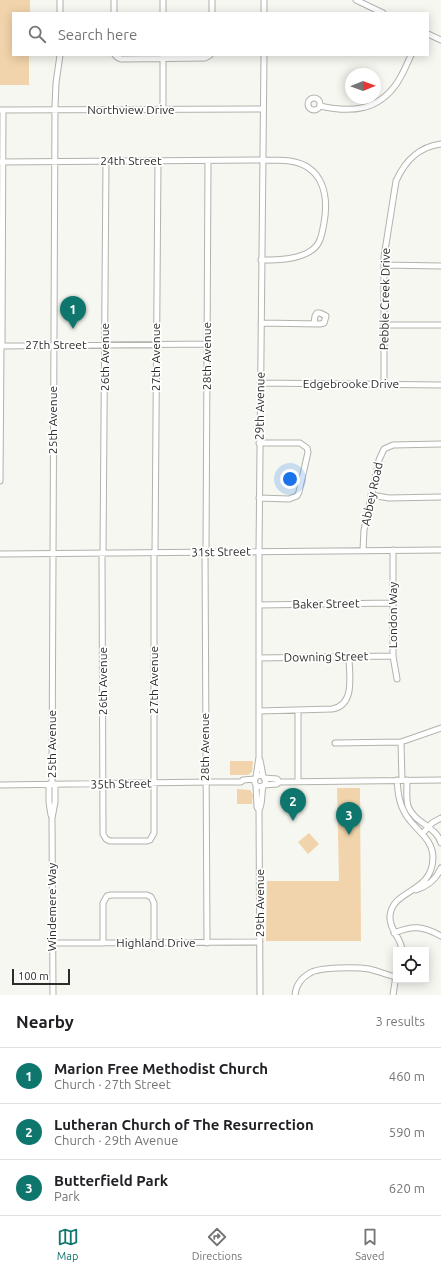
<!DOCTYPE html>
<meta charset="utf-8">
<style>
body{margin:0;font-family:Ubuntu,sans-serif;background:#f2f2f2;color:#202124}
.controls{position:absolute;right:12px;bottom:12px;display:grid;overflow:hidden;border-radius:0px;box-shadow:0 2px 10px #0003}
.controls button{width:36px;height:36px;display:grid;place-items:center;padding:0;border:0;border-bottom:1px solid #e0e0e0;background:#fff;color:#202124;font:20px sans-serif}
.compass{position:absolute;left:345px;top:68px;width:36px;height:36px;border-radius:50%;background:#fff;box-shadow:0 2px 10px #0003;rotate:89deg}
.scale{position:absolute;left:12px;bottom:10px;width:58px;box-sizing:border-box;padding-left:4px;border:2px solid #2b2c29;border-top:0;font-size:11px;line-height:14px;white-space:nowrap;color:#2b2c29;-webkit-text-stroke:3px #fff;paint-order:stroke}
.you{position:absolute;left:290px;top:479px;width:14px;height:14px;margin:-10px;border:3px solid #fff;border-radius:50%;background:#1a73e8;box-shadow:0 0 0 6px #1a73e833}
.badge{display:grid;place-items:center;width:26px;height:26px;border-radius:50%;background:#0f766e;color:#fff;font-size:13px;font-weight:700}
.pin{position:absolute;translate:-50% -33px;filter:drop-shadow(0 1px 2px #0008)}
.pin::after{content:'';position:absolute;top:21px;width:14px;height:12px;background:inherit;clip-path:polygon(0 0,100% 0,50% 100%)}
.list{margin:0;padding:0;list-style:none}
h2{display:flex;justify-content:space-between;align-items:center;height:52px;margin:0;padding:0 16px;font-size:17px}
h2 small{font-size:13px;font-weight:400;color:#757577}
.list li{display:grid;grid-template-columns:26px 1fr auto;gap:12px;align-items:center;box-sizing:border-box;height:56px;padding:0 16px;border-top:1px solid #e0e0e0}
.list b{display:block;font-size:15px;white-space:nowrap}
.list p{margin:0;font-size:13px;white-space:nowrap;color:#757577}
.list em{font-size:13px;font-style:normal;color:#757577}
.icon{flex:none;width:22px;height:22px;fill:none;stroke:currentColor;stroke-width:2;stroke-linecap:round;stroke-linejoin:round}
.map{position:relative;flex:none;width:441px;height:995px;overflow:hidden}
.search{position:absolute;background:#fff;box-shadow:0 2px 10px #0003;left:12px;right:12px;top:12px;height:44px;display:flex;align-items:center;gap:10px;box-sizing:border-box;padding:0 14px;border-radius:0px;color:#757577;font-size:15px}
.sheet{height:220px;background:#fff}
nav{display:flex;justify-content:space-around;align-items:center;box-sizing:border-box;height:56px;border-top:1px solid #e0e0e0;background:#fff;font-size:11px;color:#757577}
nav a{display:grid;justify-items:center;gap:2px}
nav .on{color:#0f766e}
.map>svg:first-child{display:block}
.green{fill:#f1d4ab}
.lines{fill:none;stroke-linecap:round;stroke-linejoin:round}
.minor-casing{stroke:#b1b3ac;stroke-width:7}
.minor{stroke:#fff;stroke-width:5}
.labels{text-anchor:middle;stroke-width:3.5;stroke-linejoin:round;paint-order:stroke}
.street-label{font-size:12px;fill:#2b2c29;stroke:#fff}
</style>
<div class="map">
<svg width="441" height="995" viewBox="0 0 441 995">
<rect width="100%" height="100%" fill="#f5f7f0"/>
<path class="green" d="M0,0h30v13h-17v42h16v30h-29z
M230,761h23l-1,11 -4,3h-18z
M337,788h23l1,153h-95l1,-60h72z
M237,789l13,1 3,5 -1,9h-15z
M309,833l10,11 -11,10 -10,-12z"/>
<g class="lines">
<g class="minor-casing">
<path id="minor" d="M264,0v13
M356,0l27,13
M60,13v-13
M114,13v-13
M163,13v-13
M212,13v-13
M428,34l13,6
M115,55l2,2 4,2 84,-1 5,-3
M308 104a6 6 0 1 1 12 0a6 6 0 1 1-12 0Z
M320,106c31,7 58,5 77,-23 6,-9 10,-19 14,-28
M0,110l262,-1
M163,110v-55
M0,162l262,-2c9,0 19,0 28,1 33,5 39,34 34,62 -2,10 -3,21 -12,27 -14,10 -34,10 -51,10
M384,265l57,1
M261,323l59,1 4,-1 2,-7 -6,-3h-3l-2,3 -1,8
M384,325h57
M0,346l207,-2
M2,346l1,-236
M260,383l181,2
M384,384v-127l12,-76c9,-20 22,-34 45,-37
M0,481l1,-135
M371,495l18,3 52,-1
M259,498l30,1 8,-3 2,-4 9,-40 -1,-4 -7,-5h-41
M363,550l1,-20 15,-70 5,-11 9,-4 48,-1
M393,550v106l4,23
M205,552l2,391
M206,552l2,-391
M102,553l1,281 3,5 4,2h37l3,-1 4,-7v-280
M103,553l3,-392
M155,553l3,-392
M0,554l441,-4
M259,605l134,-2
M259,658l134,-2
M298,710v71
M259,711l73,-2c24,-4 17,-35 17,-52
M401,742l1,38
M335,743l66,-1 40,-14
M260,760l3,16
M254.5 781a5.5 5.5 0 1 1 11 0a5.5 5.5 0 1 1-11 0Z
M256,777l3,-20v-206l5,-496
M264,778l13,1 2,3
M397,780c1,13 2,24 9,35 9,15 27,23 27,43 -1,36 -41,31 -43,58 -1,14 11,21 12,34
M407,780c0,9 -1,18 1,26 6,17 28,20 33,37
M49,784v18l2,13
M52,784l3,-678 1,-23 4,-28
M0,785l210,-3h31l2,-2 12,-1
M256,785l1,22 2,3
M264,785l13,-1 2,-2 162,-2
M423,833l9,-10 9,-5
M416,890c12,-4 20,-10 25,-22
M394,933c19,-8 29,-7 47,3
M52,943l208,-1
M103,943v-40l4,-7 4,-1h36l4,2 3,6v40
M53,995l-1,-177 3,-16v-18
M260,995l-1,-185c4,-7 2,-16 4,-24
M295,995c1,-10 6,-17 15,-22 9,-6 47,-6 59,-4 9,2 18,6 27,8
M393,995l3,-19"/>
</g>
<use href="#minor" class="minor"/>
</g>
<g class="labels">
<g class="street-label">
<text x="131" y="114">Northview Drive</text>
<text x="131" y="165">24th Street</text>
<text transform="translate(385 299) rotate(-89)" y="4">Pebble Creek Drive</text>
<text x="56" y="349">27th Street</text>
<text transform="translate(207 356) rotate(-90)" y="4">28th Avenue</text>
<text transform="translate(105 357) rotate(-90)" y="4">26th Avenue</text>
<text transform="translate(156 357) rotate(-90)" y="4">27th Avenue</text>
<text x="351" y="388">Edgebrooke Drive</text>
<text transform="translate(260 406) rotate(-89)" y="4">29th Avenue</text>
<text transform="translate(53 420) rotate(-90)" y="4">25th Avenue</text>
<text transform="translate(372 494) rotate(-78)" y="4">Abbey Road</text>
<text transform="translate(221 552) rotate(-1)" y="4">31st Street</text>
<text transform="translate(326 604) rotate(-1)" y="4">Baker Street</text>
<text transform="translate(393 615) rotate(-90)" y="4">London Way</text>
<text transform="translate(326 657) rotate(-1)" y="4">Downing Street</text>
<text transform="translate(154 680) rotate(-90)" y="4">27th Avenue</text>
<text transform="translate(103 681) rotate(-90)" y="4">26th Avenue</text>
<text transform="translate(52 744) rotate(-90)" y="4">25th Avenue</text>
<text transform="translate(205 747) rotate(-90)" y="4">28th Avenue</text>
<text transform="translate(121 784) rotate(-1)" y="4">35th Street</text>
<text transform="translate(260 903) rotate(-90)" y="4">29th Avenue</text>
<text transform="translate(52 907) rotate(-90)" y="4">Windemere Way</text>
<text x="156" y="947">Highland Drive</text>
</g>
</g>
</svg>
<div class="controls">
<button><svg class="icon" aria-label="locate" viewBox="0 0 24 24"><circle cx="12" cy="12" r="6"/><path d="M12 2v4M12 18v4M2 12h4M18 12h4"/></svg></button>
</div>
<svg class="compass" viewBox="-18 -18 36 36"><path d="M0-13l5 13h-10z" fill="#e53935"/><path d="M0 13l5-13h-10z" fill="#757577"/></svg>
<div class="scale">100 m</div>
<div class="you"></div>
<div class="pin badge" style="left:73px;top:329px">1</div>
<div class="pin badge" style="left:293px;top:821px">2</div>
<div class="pin badge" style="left:349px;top:835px">3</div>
<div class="search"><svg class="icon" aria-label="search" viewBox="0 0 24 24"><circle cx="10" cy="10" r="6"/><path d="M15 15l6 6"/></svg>Search here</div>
</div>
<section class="sheet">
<h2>Nearby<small>3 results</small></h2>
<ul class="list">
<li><span class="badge">1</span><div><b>Marion Free Methodist Church</b><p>Church · 27th Street</p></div><em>460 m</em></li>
<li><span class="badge">2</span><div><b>Lutheran Church of The Resurrection</b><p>Church · 29th Avenue</p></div><em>590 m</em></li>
<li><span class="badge">3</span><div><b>Butterfield Park</b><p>Park</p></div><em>620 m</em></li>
</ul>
</section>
<nav>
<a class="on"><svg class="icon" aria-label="map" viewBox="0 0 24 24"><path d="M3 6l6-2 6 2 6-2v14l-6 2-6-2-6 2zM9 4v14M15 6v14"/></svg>Map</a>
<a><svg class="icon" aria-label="directions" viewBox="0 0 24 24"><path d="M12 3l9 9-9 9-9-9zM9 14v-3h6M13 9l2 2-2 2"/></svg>Directions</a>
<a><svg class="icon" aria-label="saved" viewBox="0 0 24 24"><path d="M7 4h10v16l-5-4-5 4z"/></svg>Saved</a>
</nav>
